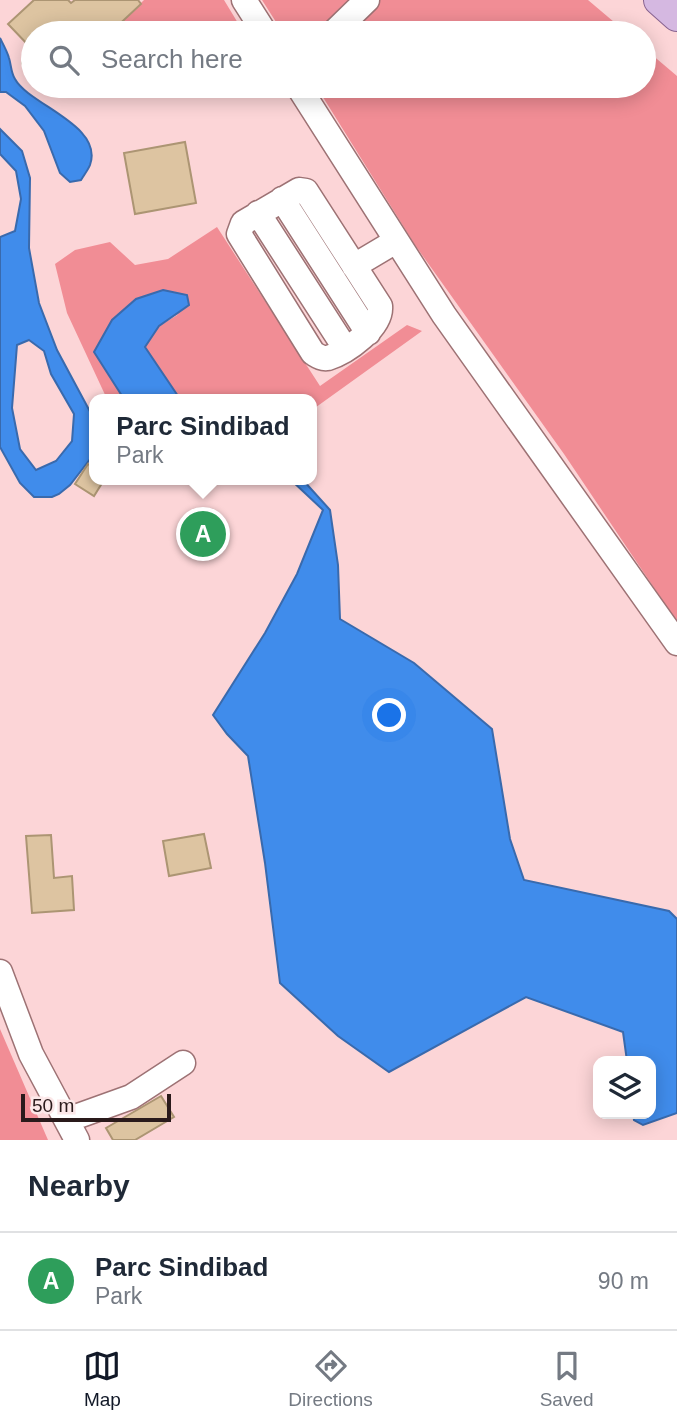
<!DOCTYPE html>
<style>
body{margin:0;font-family:Arial,sans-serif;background:#f6f6f7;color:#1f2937}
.controls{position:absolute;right:21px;bottom:21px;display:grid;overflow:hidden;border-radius:14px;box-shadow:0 4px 18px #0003}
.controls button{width:63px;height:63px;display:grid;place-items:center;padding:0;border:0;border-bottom:2px solid #e0e1e3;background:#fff;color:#1f2937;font:35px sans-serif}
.scale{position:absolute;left:21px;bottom:18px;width:150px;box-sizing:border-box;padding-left:7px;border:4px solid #2a1a1b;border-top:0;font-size:19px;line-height:24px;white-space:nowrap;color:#2a1a1b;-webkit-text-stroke:5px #fce8e9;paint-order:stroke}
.you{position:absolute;left:390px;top:716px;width:24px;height:24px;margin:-18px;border:5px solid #fff;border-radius:50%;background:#1a73e8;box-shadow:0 0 0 10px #1a73e833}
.badge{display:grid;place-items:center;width:46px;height:46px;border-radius:50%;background:#111827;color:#fff;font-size:23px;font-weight:700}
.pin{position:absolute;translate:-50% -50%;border:4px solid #fff;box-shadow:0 2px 7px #0006}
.popup{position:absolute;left:89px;top:394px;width:228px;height:91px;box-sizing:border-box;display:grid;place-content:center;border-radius:14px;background:#fff;filter:drop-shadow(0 2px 5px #0005);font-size:23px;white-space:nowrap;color:#747a83}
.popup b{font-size:26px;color:#1f2937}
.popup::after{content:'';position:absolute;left:50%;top:100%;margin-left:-14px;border:14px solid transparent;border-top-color:#fff}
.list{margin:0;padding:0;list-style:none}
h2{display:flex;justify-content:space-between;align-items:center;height:91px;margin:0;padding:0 28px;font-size:30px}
h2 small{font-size:23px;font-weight:400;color:#747a83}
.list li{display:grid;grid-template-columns:46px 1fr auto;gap:21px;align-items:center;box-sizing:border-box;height:98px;padding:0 28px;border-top:2px solid #e0e1e3}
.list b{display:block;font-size:26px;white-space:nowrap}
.list p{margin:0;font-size:23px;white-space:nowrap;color:#747a83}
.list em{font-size:23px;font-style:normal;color:#747a83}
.icon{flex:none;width:38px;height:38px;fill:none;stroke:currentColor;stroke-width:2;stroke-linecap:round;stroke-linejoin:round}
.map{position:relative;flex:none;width:677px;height:1140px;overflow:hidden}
.search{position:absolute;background:#fff;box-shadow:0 4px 18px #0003;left:21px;right:21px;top:21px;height:77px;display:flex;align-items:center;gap:18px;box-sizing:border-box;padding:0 24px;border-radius:38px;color:#747a83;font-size:26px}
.sheet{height:189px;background:#fff}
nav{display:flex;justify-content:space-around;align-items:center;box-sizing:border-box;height:98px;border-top:2px solid #e0e1e3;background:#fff;font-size:19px;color:#747a83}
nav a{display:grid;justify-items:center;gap:4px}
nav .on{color:#111827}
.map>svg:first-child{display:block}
.green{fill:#f18d95}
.water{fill:#408ceb;stroke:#396aad;stroke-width:2;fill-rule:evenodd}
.building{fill:#ddc4a1;stroke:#ac9573;stroke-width:2}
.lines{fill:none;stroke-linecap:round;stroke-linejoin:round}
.minor-casing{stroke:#9d7274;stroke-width:27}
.major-casing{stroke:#87628f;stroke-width:32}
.minor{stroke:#fff;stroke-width:24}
.major{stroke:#d5b8e1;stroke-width:30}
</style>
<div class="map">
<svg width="677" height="1140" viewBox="0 0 677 1140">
<rect width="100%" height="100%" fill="#fcd5d7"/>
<path class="green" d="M144,0h80l20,33h-134z
M262,0h326l39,33h-344z
M644,48l33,28v546l-113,-168 -149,-209 -99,-159h328z
M217,227l103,159 87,-61 15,6 -110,79v-11h-132l-35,-52 14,-21 20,-12 -85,37 30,48h-17l-40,-86 -12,-49 20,-14 35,-8 25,23 33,-6z
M0,1029l48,111h-48z"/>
<path class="water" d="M0,38c3,6 7,13 9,20 2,6 2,15 6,21 14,26 89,46 75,86 -2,5 -6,10 -9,15l-11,2 -10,-9 -16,-42 -19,-25 -19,-14h-6z
M0,129l22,22 8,27 -1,70 10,55 18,47 37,69v35l-24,31 -11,9 -7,3h-18l-14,-14 -20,-36v-210l15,-6 6,-32 -5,-28 -16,-17zM29,340l15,11 7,23 23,40 -2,27 -16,20 -20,9 -16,-21 -8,-41 5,-63z
M163,290l24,5 2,10 -30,21 -14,21 35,52h-56l-30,-47 18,-32 24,-21z
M291,480h12l27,30 8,55 2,54 74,44 78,66 18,110 14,41 145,31 8,8v194l-34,12 -9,-5 -1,-6h18v-53h-24l-4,-29 -97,-35 -137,75 -51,-36 -58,-53 -15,-120 -17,-107 -21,-22 -14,-19 52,-82 32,-59 26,-64z"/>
<path class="building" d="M34,0h34l3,3 4,-3h63l3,4 -31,29h-77v50l-11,-20 8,-16 -22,-23z
M35,86h29l-14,6z
M185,142l11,61 -61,11 -11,-61z
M88,464l6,4v12h10l-10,16 -19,-12z
M204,834l7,34 -42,8 -6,-35z
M51,835l3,43 18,-2 2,34 -42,3 -6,-77z
M161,1096l13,21 -39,23h-22l-7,-12z"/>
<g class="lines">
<g class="minor-casing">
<path id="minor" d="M244,0l21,33
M333,33l34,-33
M298,86l146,229 233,328
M299,190l7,1 74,115c2,21 -33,46 -52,52 -6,1 -10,-2 -15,-5l-74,-119 4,-11z
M282,199l86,134
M258,213l87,135
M354,266l42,-25
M0,972l31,82 46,86
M67,1120l64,-23 52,-34"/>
</g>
<g class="major-casing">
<path id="major" d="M659,0l18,16"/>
</g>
<use href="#minor" class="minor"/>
<use href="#major" class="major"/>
</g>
</svg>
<div class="controls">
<button><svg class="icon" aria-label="layers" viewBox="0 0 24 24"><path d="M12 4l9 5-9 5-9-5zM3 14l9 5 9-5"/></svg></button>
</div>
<div class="scale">50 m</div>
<div class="you"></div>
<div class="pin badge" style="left:203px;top:534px;background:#2e9e5b">A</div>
<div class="popup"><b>Parc Sindibad</b>Park</div>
<div class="search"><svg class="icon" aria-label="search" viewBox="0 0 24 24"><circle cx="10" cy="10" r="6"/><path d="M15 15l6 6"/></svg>Search here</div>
</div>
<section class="sheet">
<h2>Nearby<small></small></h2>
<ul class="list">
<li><span class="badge" style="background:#2e9e5b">A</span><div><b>Parc Sindibad</b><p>Park</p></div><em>90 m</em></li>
</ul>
</section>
<nav>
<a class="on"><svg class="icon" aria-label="map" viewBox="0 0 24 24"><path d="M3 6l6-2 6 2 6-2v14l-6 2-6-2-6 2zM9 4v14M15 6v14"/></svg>Map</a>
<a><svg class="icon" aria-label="directions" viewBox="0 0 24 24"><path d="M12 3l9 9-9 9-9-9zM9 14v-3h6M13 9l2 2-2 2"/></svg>Directions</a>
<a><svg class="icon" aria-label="saved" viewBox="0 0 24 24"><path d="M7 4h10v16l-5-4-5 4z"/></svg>Saved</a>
</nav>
